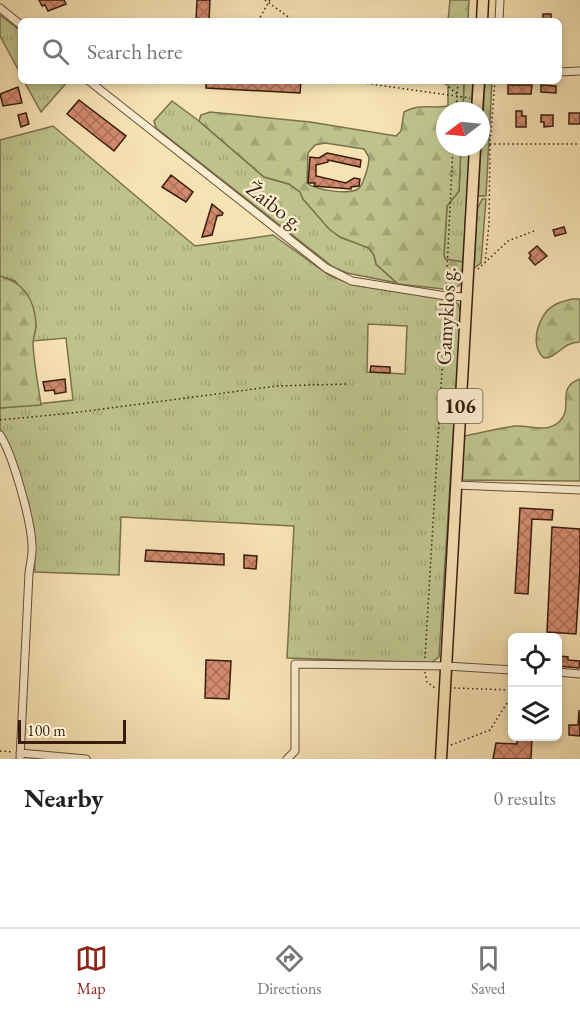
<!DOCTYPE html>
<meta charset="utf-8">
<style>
body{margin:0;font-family:"EB Garamond",serif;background:#f6f6f6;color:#202124}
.controls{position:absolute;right:18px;bottom:18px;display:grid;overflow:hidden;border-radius:9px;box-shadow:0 3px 9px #0003}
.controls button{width:54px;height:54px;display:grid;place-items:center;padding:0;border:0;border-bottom:2px solid #e0e0e0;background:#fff;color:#202124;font:30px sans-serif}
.compass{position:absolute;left:436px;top:102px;width:54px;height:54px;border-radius:50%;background:#fff;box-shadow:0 3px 9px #0003;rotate:254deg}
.scale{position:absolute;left:18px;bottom:15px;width:108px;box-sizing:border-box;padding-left:6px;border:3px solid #381d0e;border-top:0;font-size:16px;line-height:21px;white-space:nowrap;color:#381d0e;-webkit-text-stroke:4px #faecce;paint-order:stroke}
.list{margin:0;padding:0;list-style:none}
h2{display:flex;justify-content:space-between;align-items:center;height:78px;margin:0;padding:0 24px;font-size:26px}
h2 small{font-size:20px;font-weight:400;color:#757577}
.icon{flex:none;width:33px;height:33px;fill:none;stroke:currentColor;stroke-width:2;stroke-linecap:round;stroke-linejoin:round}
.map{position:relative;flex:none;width:580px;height:759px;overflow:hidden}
.search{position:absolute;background:#fff;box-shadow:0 3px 9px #0003;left:18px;right:18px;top:18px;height:66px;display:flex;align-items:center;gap:15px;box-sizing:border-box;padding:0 21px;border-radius:9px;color:#757577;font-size:22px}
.sheet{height:168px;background:#fff}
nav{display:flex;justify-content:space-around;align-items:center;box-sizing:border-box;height:84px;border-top:2px solid #e0e0e0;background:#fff;font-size:16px;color:#757577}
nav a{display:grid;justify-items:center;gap:3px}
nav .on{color:#8f2418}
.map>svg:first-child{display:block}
.grass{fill:url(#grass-tufts);stroke:#7b704d;stroke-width:1.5;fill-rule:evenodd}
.forest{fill:url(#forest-firs);stroke:#7b704d;stroke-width:1.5;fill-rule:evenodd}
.building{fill:url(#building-cross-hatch);stroke:#381d0e;stroke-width:1.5}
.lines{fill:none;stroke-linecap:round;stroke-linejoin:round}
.street-casing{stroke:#684e38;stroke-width:9}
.primary-casing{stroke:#381d0e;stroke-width:13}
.path{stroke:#381d0e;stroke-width:1.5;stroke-dasharray:1.5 3;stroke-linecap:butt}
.street{stroke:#faecce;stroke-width:7}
.primary{stroke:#f7e2b4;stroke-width:10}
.labels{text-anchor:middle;stroke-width:5;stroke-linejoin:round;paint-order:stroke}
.shield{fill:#faecce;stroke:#725b48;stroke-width:1.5}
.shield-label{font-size:20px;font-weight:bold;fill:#381d0e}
.street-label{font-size:21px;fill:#381d0e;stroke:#faecce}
</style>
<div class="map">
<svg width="580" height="759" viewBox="0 0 580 759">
<defs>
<pattern id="grass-tufts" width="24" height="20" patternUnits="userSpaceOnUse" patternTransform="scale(1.5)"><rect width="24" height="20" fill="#bec38c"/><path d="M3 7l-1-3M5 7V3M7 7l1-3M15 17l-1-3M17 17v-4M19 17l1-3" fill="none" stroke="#a4a778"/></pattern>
<pattern id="forest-firs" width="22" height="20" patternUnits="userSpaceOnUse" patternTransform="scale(1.5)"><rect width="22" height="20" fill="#bec38c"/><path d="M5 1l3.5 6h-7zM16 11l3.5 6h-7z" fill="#a4a778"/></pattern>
<pattern id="building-cross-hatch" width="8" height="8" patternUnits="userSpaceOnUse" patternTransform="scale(1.5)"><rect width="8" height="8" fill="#d28a6e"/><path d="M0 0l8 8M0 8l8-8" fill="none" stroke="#ab7059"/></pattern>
</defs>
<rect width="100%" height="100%" fill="#f7e2b4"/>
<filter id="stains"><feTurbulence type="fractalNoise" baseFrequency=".00333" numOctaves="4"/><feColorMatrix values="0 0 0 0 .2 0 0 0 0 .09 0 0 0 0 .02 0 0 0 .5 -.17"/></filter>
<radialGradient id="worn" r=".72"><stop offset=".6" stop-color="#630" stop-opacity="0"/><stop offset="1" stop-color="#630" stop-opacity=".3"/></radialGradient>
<path class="grass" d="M0,15l21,16v44l-21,-39z
M24,81h44l-27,31z
M464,81h9l-2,30h-8z
M485,81h7l-6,115h-8z
M172,101l27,20 65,56 25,7 11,8 3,7 37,38 29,11 5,7 2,9 21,19 -50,-10 -14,-6 -177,-139 -2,-7z
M53,126l142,120 78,-11 56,40 14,6 16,5 93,13 6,5 3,9 -22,344 -8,6 -144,-5 7,-132 -173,-9 -2,58 -84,-3 -2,-46 -24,-82 -9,-15v-21l73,-8 -7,-62 -33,3 3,-16 -6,-25 -15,-19 -15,-5v-136zM368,324l39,2 -2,48 -38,-2z
M461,147h9l-7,115 -18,-3 -1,-4 3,-49 12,-15z
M482,199h4l-5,64 -7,5 3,-58z"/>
<path class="forest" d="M450,0h19l-1,21h-20z
M448,81h16l-1,30h-18v36h16l-2,44 -12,15 -3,49 1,4 18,3 -2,22 -9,6 -54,-6 -22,-20 -2,-9 -5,-7 -29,-11 -11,-8 -26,-30 -3,-7 -11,-8 -25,-7 -65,-56 2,-6 9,-3 100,10 86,14 5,-5 3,-19c15,-9 27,-3 44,-6zM325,143l39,6c2,3 4,6 5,9 0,7 -6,28 -11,31 -10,6 -43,1 -51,-6l1,-30 7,-8z
M0,276c24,7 35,23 36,49 0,6 -3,12 -3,19 1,20 5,40 8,61l-41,3z
M572,299h8v43c-18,0 -22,16 -36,16 -15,-13 -6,-43 9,-52 5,-4 12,-5 19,-7z
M580,379v102l-118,-1 2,-44c17,-3 34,-8 51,-10 15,-1 32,8 45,-5 14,-14 -5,-33 20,-42z"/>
<path class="building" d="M39,0h25l2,4 -18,7 -3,-6 -3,1z
M197,0h13l-1,21h-13z
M543,14h8v7h-8z
M206,81h95l-1,12 -94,-5z
M508,85h24l-1,9h-23z
M541,85l15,1v7l-15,-1z
M18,87l4,16 -19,3 -3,-12z
M79,100l47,36 -12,15 -47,-37z
M516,111h6v5h4v11h-10z
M26,113l3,11 -8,3 -3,-12z
M569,113h11v11h-11z
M541,115h12v11l-9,1v-5h-3z
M327,153l34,7 -1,7 -32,-7v2l-12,3v11l30,7 8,-5 6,1 -1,7 -8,1v2l-37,-3 1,-3h-7l2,-26 9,1z
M171,175l22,17 -7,10 -24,-15z
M212,204l11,9 -1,2 -5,1 -5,19 -10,2z
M564,227l2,6 -11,3 -2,-6z
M537,246l10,10 -12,9 -6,-7 2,-2 -2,-3z
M371,366l19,1v6l-20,-1z
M65,379l1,13 -11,2 -1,-4 -9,1 -2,-9z
M520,508l33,2 -1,10 -20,-1 -4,75 -13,-1z
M552,527l28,2v40l-4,65 -29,-2z
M146,550l78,4v11l-79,-4z
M244,555l13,1 -1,13 -12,-1z
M560,656l8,1v3l12,1 -1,7 -21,-2v-7h2z
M206,660l25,1 -2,38 -24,-1z
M579,710l1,26 -11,-1v-10h9z
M517,736h15l-1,23h-38l3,-16 21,1z"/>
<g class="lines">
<g class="street-casing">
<path id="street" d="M0,8l21,17
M499,21l1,-21
M559,72l21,-1
M89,81l237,187 26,13 94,15 21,1
M0,435c13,20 31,85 32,110 1,9 -2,19 -3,28l-9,186
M456,485l124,5
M558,672l22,2
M20,753l66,6
M287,759l8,-8v-87l151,2 66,4"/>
</g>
<g class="primary-casing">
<path id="primary" d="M482,21l1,-21
M477,111l2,-30
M441,759l34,-612"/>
</g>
<path class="path" d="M265,0l29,21
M258,21l12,-21
M349,81l121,17
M442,81l15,13
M495,81l-5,63h90
M456,111l2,-30
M485,263l4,-39 1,-80
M478,269l30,-28 26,-10
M446,289l7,-142
M0,420l72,-7 205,-27 69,-2
M425,658l21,-355
M425,672l2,10 8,6
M454,688l58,2
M451,745l39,-15 22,-35
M0,751l13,1"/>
<use href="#street" class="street"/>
<use href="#primary" class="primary"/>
</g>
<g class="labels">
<rect class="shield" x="437.5" y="389" width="45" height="34" rx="4.5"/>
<g class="shield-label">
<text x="460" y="413">106</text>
</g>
<g class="street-label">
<text transform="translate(275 206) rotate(38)" y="7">Žaibo g.</text>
<text transform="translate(446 316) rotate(-87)" y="7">Gamyklos g.</text>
</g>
</g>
<rect width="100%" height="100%" filter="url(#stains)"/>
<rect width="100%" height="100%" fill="url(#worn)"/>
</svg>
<div class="controls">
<button><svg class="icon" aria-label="locate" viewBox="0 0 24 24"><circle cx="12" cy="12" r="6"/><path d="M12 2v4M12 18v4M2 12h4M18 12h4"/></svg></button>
<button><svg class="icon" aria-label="layers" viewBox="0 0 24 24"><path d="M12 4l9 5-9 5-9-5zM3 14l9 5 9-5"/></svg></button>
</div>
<svg class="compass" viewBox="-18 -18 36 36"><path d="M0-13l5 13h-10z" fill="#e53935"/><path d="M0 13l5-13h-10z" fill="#757577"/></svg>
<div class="scale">100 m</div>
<div class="search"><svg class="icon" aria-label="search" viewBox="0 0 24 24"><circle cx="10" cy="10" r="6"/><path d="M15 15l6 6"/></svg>Search here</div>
</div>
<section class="sheet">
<h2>Nearby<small>0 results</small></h2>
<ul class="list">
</ul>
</section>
<nav>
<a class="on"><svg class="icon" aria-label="map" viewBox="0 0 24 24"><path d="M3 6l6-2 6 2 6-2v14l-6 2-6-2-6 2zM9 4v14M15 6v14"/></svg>Map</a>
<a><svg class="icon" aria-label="directions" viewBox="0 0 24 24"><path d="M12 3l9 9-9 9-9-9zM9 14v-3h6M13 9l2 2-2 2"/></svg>Directions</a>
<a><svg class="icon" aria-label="saved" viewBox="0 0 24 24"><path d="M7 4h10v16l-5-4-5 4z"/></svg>Saved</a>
</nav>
